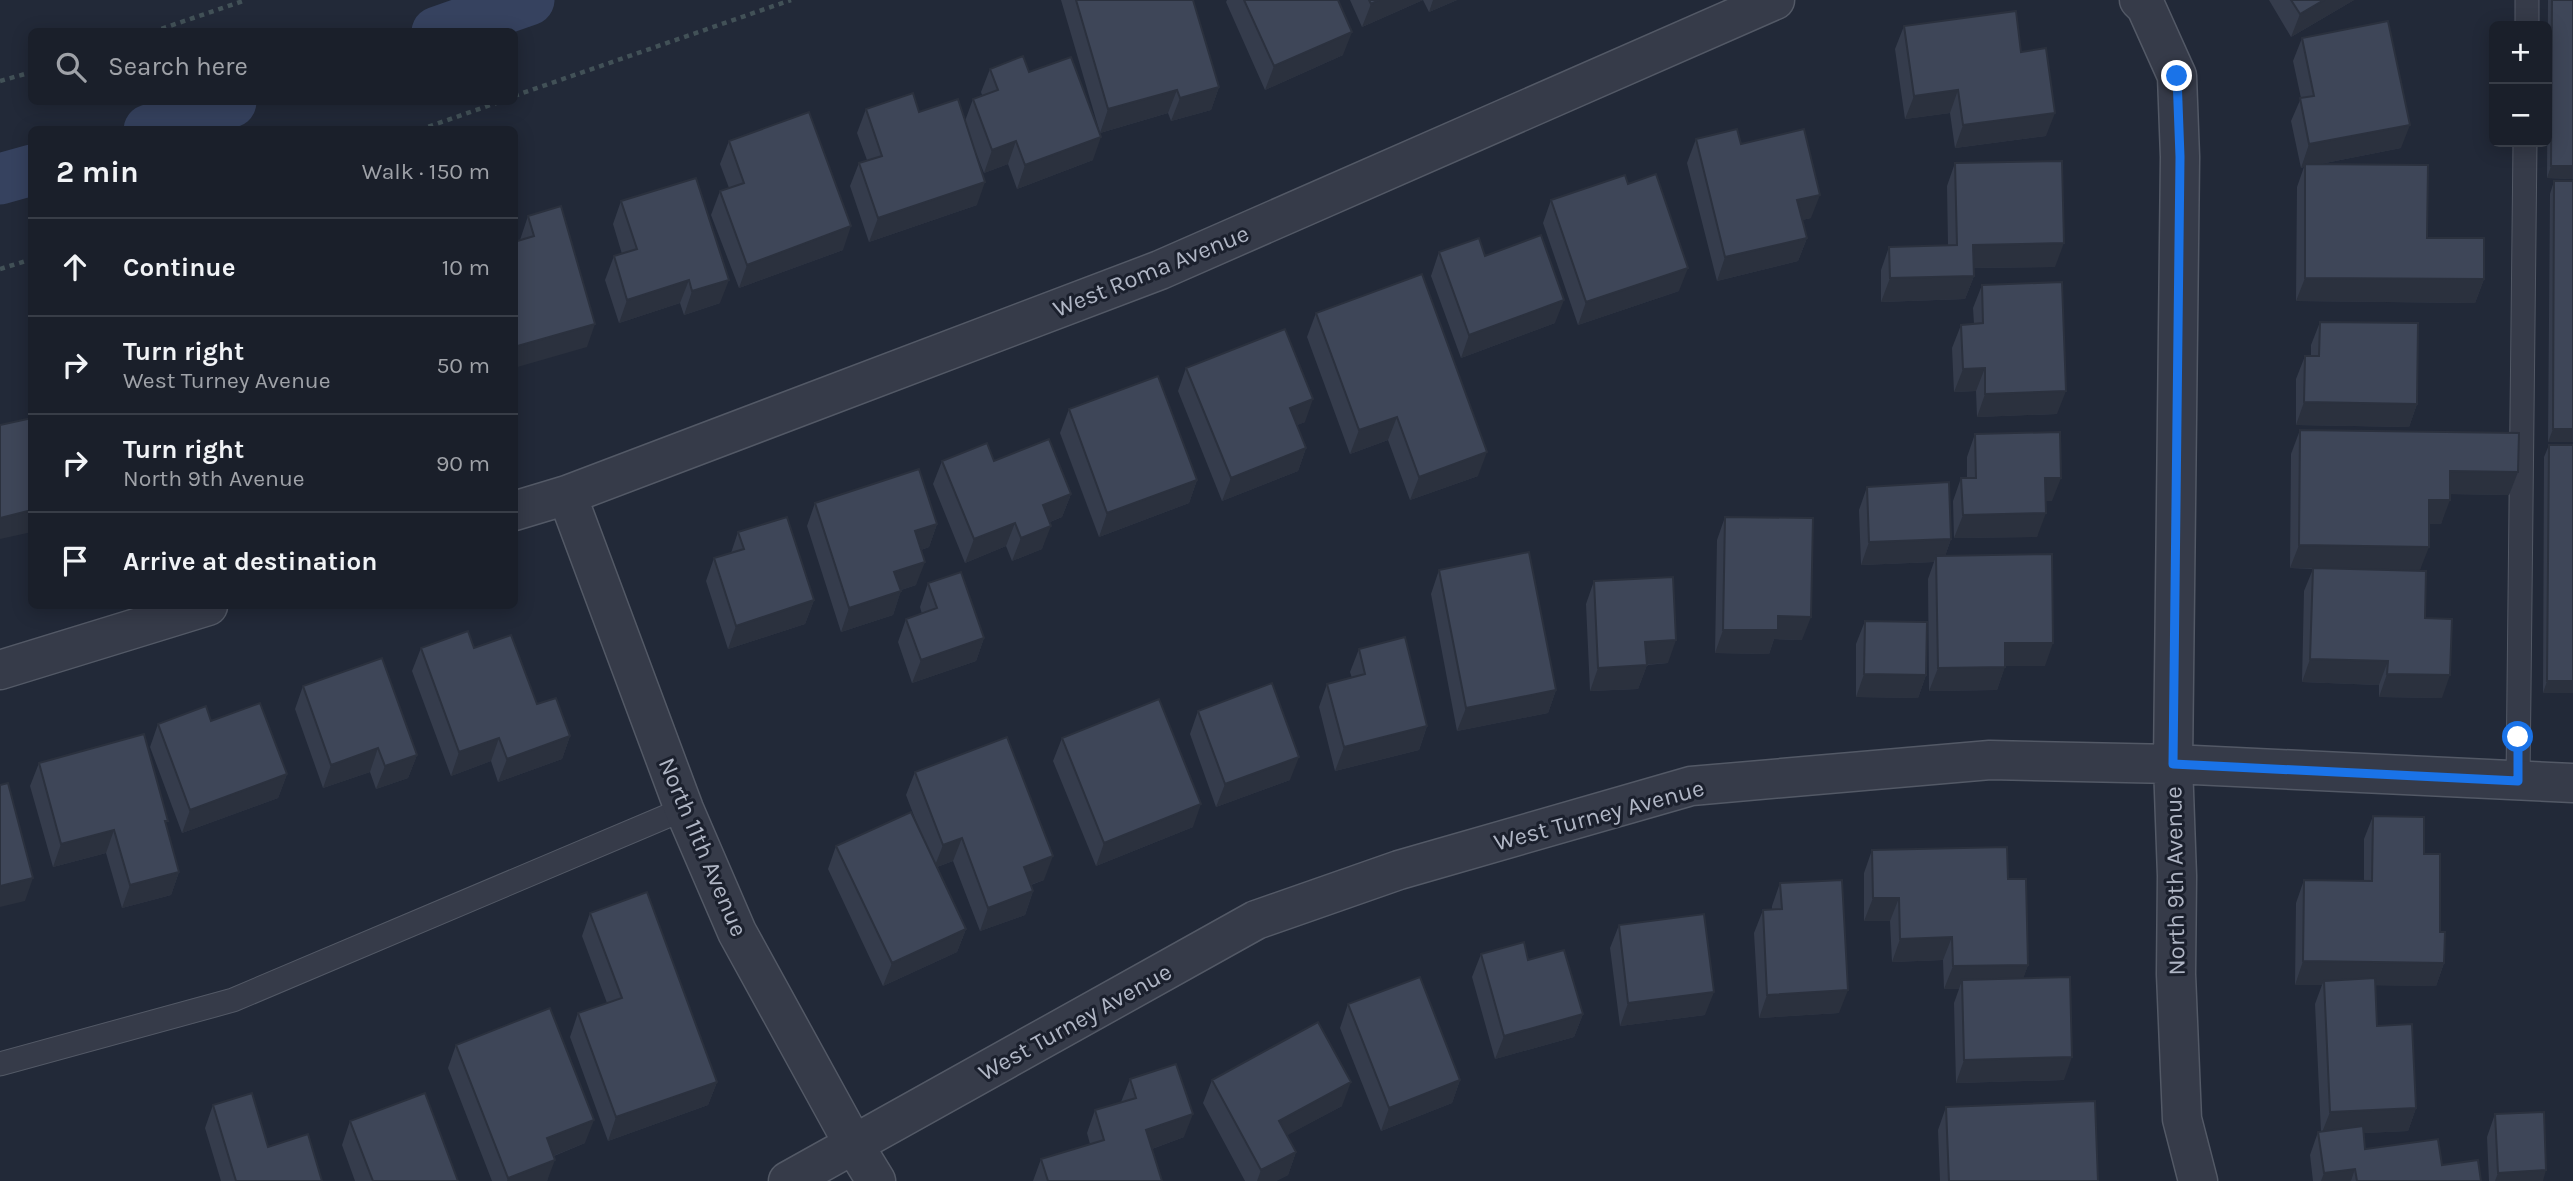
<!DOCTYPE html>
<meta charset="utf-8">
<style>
body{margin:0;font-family:Karla,sans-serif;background:#232732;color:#f1f3f6}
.controls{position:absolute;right:21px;top:21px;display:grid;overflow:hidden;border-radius:10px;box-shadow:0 4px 18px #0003}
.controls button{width:63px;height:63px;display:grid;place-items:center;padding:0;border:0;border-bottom:2px solid #383d47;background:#1a1f2a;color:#f1f3f6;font:35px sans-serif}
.stop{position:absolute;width:21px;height:21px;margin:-16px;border:5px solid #1a73e8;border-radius:50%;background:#fff}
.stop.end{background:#1a73e8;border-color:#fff;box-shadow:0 2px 7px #0008}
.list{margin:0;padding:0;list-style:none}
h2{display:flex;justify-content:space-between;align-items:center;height:91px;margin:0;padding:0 28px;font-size:30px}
h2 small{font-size:23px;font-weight:400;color:#9fa2a8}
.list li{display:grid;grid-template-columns:46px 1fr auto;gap:21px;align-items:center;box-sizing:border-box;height:98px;padding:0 28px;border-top:2px solid #383d47}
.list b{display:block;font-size:26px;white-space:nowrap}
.list p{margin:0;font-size:23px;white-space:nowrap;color:#9fa2a8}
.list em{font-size:23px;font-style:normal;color:#9fa2a8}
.icon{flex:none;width:38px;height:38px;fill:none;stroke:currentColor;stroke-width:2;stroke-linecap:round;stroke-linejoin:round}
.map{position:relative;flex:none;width:2573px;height:1181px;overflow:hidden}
.search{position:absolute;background:#1a1f2a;box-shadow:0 4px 18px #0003;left:28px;top:28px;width:490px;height:77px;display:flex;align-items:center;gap:18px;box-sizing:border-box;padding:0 24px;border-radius:10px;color:#9fa2a8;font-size:26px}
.panel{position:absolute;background:#1a1f2a;box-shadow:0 4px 18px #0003;left:28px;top:126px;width:490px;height:483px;border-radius:10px}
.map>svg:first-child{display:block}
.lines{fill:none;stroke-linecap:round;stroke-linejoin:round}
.canal{stroke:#36425f;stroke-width:51}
.service-casing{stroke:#535966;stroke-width:25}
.minor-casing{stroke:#535966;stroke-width:41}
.path{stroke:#425157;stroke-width:4.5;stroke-dasharray:5 5;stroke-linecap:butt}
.service{stroke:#363b49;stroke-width:23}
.minor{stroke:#363b49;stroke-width:38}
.wall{fill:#353c4c}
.shaded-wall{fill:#2b313e}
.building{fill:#3e4658;stroke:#2b313e;stroke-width:2}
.route{stroke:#1a73e8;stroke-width:9}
.labels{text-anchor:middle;stroke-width:6;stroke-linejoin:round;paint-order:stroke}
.street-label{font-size:24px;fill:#b0b6c5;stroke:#1b202d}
</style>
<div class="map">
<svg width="2573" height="1181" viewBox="0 0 2573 1181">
<rect width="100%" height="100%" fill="#222938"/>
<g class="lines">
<path class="canal" d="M437,32l92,-32
M149,130l82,-28
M0,179l32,-9"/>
<g class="service-casing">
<path id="service" d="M2527,26v-26
M2518,781l7,-639
M0,1064l233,-64 451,-191"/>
</g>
<g class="minor-casing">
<path id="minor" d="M2139,0l7,7 31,69 3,81 -7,607 4,112 -1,98 6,145 16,62
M567,495l117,314 53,123 117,213 22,36
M514,511l53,-16 593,-225 615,-270
M0,670l208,-64
M788,1181l468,-261 143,-50 292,-84 299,-26 183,4 400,19"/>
</g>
<path class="path" d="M152,32l94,-32
M0,81l32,-9
M514,96l277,-96
M419,130l80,-28
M0,269l32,-10"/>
<use href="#service" class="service"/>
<use href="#minor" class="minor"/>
</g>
<path class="wall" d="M1061,0h132l26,87 -8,23 -40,11 -3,-8 -68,20z
M1227,0h111l5,55 -78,35 -39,-88z
M1350,0h107l-28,12 -6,-12 -61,27z
M2269,0h85l-63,37z
M2548,0h25v179l-26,-1z
M1904,26l117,26 25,84 -91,12 -5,-35 -45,6 -10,-70z
M2302,38l99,110 -81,16 107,74 57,41 -9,24 -179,-2 1,-114 7,-20 -3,1 -10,-47 10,-23 -8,-37z
M990,69l39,3 64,88 -76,29 -9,-25 -24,9 -13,-33 6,65 -108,37 -19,-56 9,-23 8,-3 -10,-27 9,-24 53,3 46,9 8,-22 9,-4 -1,-3z
M1696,139l45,5 70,74 -9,2 5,18 -9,23 -81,20 -30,-118z
M729,141l114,109 -104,38 -28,-73 9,-24 9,-3 -9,-24z
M1955,163l100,104 -81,1v8l-9,23 -84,3v-32l8,-23 59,-2 -1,-59z
M2554,181l19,261h-25l2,-248z
M1628,184l51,107 -101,34 -35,-102 8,-23z
M621,201l99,102 -36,12 -4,-12 -61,20 -14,-43 9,-24 8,-2 -9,-30z
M528,216l59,131 -67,-107z
M1439,252l46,4 70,67 -94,35 -30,-82z
M1982,285l75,129 -80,3 -1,-26 -22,1 -2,-44 9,-23 13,-1 -1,-16z
M1316,313l162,163 -68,24 -22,-60 -38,14 -43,-117z
M2320,322l97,82 -8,23 -113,-2v-46l9,-23h6v-11z
M1186,368l119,54 -8,3 9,23 -8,23 -76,30 -44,-110z
M1069,409l128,71 -8,23 -90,34 -39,-104z
M2300,430l218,42 -9,23 -59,-1 -9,30h-12l-9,46 -60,-1 65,49 17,80 -63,-1v-12l-77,-3 2,-91 9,-22 -23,-1 1,-114z
M1975,434l77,67h-7l-8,36 -83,1 -1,-37 8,-23h6v-21z
M2549,445l24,248h-30l1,-236z
M942,461l129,33 -9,23 -12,5 -8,27 -30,12 -6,-15 -41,17 -32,-79z
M1867,487l84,52 -6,17 100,110h-40l-8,24 -68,1 -1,-112 6,-17 -73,3 -2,-55z
M815,503l122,21 -8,23 -8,3 -5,35 -15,5 -8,25 -52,17 -34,-106z
M1725,517l77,123 -28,-1 -5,15 -54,-1 2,-113z
M738,532l76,68 -9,24 -77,25 -22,-68 8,-23 17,-5z
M1439,570l117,120 -8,23 -91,18 -26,-137z
M1594,581l74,82 -21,2 -9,24 -48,2 -4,-87z
M928,583l56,55 -8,23 -64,22 -14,-41 8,-23 16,-5 -2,-7z
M1865,621l61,54 -8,23 -62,-1v-53z
M421,648h53l96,88 -8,23 -64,23 -7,-21 -40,15 -39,-105z
M1359,649l68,77 -8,24 -84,21 -16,-64 8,-23 25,-6 -2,-6z
M303,686l114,69 -9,23 -32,11 -6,-17 -47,16 -28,-79z
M1198,711l92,69 -74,27 -26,-73z
M211,721l76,53 -9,24 -96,35 -32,-86 8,-23z
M1062,738l131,89 -97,39 -43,-105z
M39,763l127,63 13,46 -8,23 -49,13 -16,-55 -53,14 -23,-81z
M915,772l129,108 -13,5 2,6 -8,24 -45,16 -27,-70 -16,6 29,62 -9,23 -74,34 -55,-117 8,-23 85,-12 -15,-39z
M2373,816l51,38 16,78 4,31 -8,23 -61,-1 2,41 39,82 -8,23 -45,2 2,16 77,16 39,16h-168l-3,-26 8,-23h3l-6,-128 7,-19h-27l1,-82 8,-23 60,1v-42z
M1872,850l136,29 20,86 -5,13 41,102 -108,3 -2,-80 5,-14h-15l-1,-29 -51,2 -2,-41h-26v-48z
M1780,883l59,130 -80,5 -5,-85 9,-23h9v-4z
M590,913l127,169 -9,23 -100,36 -38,-104 8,-24 29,-10 -25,-67z
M1619,925l86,90 -85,11 -10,-78z
M1481,954l47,6 55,54 -9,23 -79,22 -23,-82z
M1348,1004l112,76 -8,23 -71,28 -41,-103z
M456,1045l129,98 -31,13 -7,25h-55l-44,-113z
M1130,1079l54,58 -32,12 10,32h-129l8,-22 49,-15 -3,-11 8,-23 26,-8z
M1212,1080l130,26 -55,29 9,17 -8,23 -12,6h-31l-42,-78z
M213,1105l55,42 54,34h-101l-16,-53z
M1946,1107l152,74h-158l-2,-51z
M2495,1114l48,67h-54l-2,-44z
M350,1121l108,60h-103l-13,-36z"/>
<path class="shaded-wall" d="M1379,0h44l-61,27 9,-23z
M1433,0h24l-28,12z
M2324,0h30l-63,37 9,-23z
M1352,32l-9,23 -78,35 9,-24z
M1219,87l-8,23 -40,11 9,-23z
M1177,90l-9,23 -68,20 8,-24z
M1958,90l-8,23 -45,6 9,-23z
M2055,113l-9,23 -91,12 8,-23z
M2410,125l-9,23 -96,19v-3l-1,3 -3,1 8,-24z
M1101,137l-8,23 -76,29 8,-24z
M1016,141l-8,23 -24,9 8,-23z
M2551,166h22v13l-26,-1z
M985,182l-8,23 -108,37 9,-24z
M1820,195l-9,23 -22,5 8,-23z
M851,226l-8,24 -104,38 8,-23z
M1807,238l-9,23 -81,20 8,-24z
M2064,243l-9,24 -90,1 8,-23z
M1688,268l-9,23 -101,34 8,-23z
M1974,276l-9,23 -84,3 9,-24z
M2305,278l179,1 -9,24 -179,-2z
M689,280l-9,23 -61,20 8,-23z
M729,280l-9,23 -36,12 8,-24z
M1564,300l-9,23 -94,35 8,-23z
M595,324l-8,23 -73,21v-21z
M1985,368l-9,23 -22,1 9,-23z
M2066,391l-9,23 -80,3 8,-23z
M1313,399l-8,23 -24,9 9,-23z
M2304,402l113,2 -8,23 -113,-2z
M1397,417l-9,23 -38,14 9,-24z
M2553,429h20v13h-25z
M1306,448l-8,23 -76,30 9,-23z
M1487,452l-9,24 -68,24 9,-23z
M2450,471l68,1 -9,23 -67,-1z
M2045,478h16l-9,23h-16z
M1197,480l-8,23 -90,34 8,-24z
M1071,494l-9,23 -28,11 9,-23z
M2429,500h21l-9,24h-21z
M32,510v22l-32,7v-21z
M2046,513l-9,24 -83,1 9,-23z
M1015,523l-9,23 -41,17 9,-24z
M937,524l-8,23 -23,8 9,-24z
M1051,526l-9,23 -30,12 9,-23z
M1951,539l-8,23 -7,-6 -2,6 -73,3 8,-23z
M2299,545l130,2 -9,23 -130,-2z
M925,562l-9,23 -30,10 8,-23z
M901,591l-8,24 -52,17 8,-24z
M814,600l-9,24 -77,25 8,-23z
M1778,616l33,1 -9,23 -28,-1 -5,15 -54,-1 8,-23z
M984,638l-8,23 -64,22 9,-23z
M1676,640l-8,23 -31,2 8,-23z
M2005,643h48l-8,23h-48z
M2310,659l78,2 -9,24 -77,-3z
M1647,665l-9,24 -48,2 8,-23z
M2005,667l-8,23 -68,1 9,-23z
M1864,674l62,1 -8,23 -62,-1z
M2387,674l63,1 -8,23 -63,-1z
M2547,681h26v12h-30z
M1556,690l-8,23 -91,18 9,-23z
M1427,726l-8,24 -84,21 9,-24z
M570,736l-8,23 -64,23 9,-23z
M499,738l-8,23 -40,15 8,-24z
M378,748l-8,24 -47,16 8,-23z
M417,755l-9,23 -32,11 9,-23z
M1299,757l-9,23 -74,27 9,-23z
M287,774l-9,24 -96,35 8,-23z
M1201,804l-8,23 -97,39 8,-23z
M114,830l-8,23 -53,14 8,-23z
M962,838l-9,23 -19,7 9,-23z
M1053,856l-9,24 -29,10 9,-23z
M179,872l-8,23 -49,13 8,-23z
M33,878l-8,23 -25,6v-21z
M1033,891l-8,24 -45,16 8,-23z
M1873,898h26l-9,23h-26z
M966,929l-9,23 -74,34 9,-23z
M1952,937l-9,23 -51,2 8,-23z
M2303,961l141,2 -8,23 -112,-1v-4l-2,4h-27z
M2028,965l-8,23 -58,-8 -3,9h-15l9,-23z
M1848,990l-9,23 -80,5 8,-23z
M1714,992l-9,23 -85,11 8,-23z
M1583,1014l-9,23 -79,22 9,-23z
M2072,1057l-8,23 -108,3 8,-23z
M1460,1080l-8,23 -71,28 8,-23z
M717,1082l-9,23 -100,36 8,-24z
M1351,1082l-9,24 -71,38 8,-23z
M2416,1108l-8,23 -87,4 9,-23z
M1193,1114l-9,23 -46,17 8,-24z
M594,1120l-9,23 -47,19 9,-24z
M1296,1152l-8,23 -12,6h-19l4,-11z
M555,1160l-8,21h-40l1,-3z
M2355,1169l-4,12h-30l3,-8z
M2546,1170l-3,11h-48l3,-8z"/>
<path class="building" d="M1076,0h117l26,87 -39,11 -3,-8 -69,19z
M1244,0h94l14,32 -78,34z
M1369,0h10l-8,4z
M2291,0h33l-24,14z
M2552,0h21v166h-22z
M2016,11l5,41 25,-4 9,65 -92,12 -5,-35 -44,6 -10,-70z
M2388,21l22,104 -101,19 -9,-46 14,-2 -12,-58z
M1023,56l6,16 42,-15 30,80 -76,28 -9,-24 -24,9 -19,-51 25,-9 -8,-21z
M913,93l6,19 39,-13 27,83 -107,36 -19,-55 23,-7 -16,-47z
M809,112l42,114 -104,39 -27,-74 24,-8 -15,-42z
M1737,129l4,15 63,-15 16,66 -23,5 10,38 -82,19 -29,-118z
M2062,161l2,82 -91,2 1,31 -84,2 -1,-31 68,-2 -2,-82z
M2305,164l123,1 -1,73h57v41l-179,-1z
M1656,174l32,94 -102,34 -35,-102 74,-25 3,9z
M696,178l33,102 -37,11 -3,-11 -62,20 -13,-44 23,-7 -16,-48z
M2554,181h19v248h-20z
M561,206l34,118 -81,23v-105l20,-6 -6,-20z
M1541,235l23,65 -95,35 -30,-83 40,-14 6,18z
M1422,274l65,178 -68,25 -22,-60 -38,13 -43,-117z
M2062,282l4,109 -81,3v-26l-22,1 -2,-44 22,-2 -1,-38z
M2320,322l98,1 -1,81 -113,-2 1,-46h14z
M1285,329l28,70 -23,9 16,40 -75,30 -45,-110z
M1158,376l39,104 -90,33 -38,-104z
M32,418v92l-32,8v-93z
M2300,430l219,3 -1,39 -68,-1v29h-21v47l-130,-2z
M2060,432l1,46h-16l1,35 -83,2 -2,-37h15l-1,-44z
M1049,439l22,55 -28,11 8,21 -30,12 -6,-15 -41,16 -32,-78 45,-18 7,18z
M2549,445h24v236h-26z
M919,469l18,55 -22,7 10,31 -31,10 7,19 -52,17 -34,-105z
M1949,482l2,57 -82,3 -2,-55z
M787,517l27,83 -78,26 -22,-68 30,-9 -6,-17z
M1725,517l88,1 -2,99 -33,-1v14h-55z
M1529,552l27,138 -90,18 -27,-138z
M2052,554l1,89h-48v24l-67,1 -2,-112z
M2313,568l113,3 -1,47 27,1 -2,56 -63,-1 1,-13 -78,-2z
M961,572l23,66 -63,22 -15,-41 31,-11 -9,-25z
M1673,577l3,63 -31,2 2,23 -49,3 -4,-87z
M1865,621l62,1 -1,53 -62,-1z
M468,631l6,17 37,-13 26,69 19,-6 14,38 -63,23 -8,-21 -40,14 -38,-104z
M1405,637l22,89 -83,21 -17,-63 38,-10 -6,-25z
M382,658l35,97 -32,11 -7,-18 -47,17 -28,-79z
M1272,683l27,74 -74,27 -27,-73z
M1159,699l42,105 -97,39 -42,-105z
M260,703l27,71 -97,36 -32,-86 48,-18 5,15z
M144,734l24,87h-3l14,51 -49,13 -16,-55 -53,14 -22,-81z
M1007,737l46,119 -29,11 9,24 -45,17 -26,-70 -19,7 -28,-73z
M8,783l25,95 -33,8v-101z
M911,812l55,117 -74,34 -56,-117z
M2373,816l51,1v37h16v78h5l-1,31 -141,-2 1,-81 68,1z
M2007,847l1,32h18l2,86 -75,1 -1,-29 -52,2 -1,-41h-26l-1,-48z
M1842,880l6,110 -81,5 -4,-85 19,-1 -2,-26z
M647,892l70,190 -101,35 -38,-104 44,-15 -32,-85z
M1704,914l10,78 -86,11 -9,-78z
M1524,942l4,18 36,-10 19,64 -79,22 -23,-82z
M1420,977l40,103 -71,28 -41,-104z
M2070,977l2,80 -108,3 -2,-80z
M2375,978l2,48 35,-2 4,84 -86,4 -6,-131z
M550,1008l44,112 -47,18 8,22 -47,18 -52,-133z
M1318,1022l33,60 -72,39 17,31 -35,18 -49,-90z
M1176,1064l17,50 -47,16 16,51h-114l-7,-22 63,-19 -9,-30 41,-12 -6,-19z
M252,1093l16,54 40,-13 14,47h-86l-23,-76z
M425,1093l33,88h-85l-23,-60z
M2095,1101l3,80h-149l-3,-74z
M2544,1112l2,58 -48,3 -3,-59z
M2363,1126l2,23 73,-10 4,26 36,-5 3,21h-124l-2,-12 -31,4 -6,-41z"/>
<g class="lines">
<path class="route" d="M2177,76l3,81 -7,607 345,17v-44"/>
</g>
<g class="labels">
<g class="street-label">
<text transform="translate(1151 271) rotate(-22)" y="8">West Roma Avenue</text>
<text transform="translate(1599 815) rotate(-15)" y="8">West Turney Avenue</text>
<text transform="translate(703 847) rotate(67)" y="8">North 11th Avenue</text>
<text transform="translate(2175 881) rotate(-91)" y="8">North 9th Avenue</text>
<text transform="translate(1075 1022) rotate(-29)" y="8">West Turney Avenue</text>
</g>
</g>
</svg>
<div class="controls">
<button>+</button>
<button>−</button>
</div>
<div class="stop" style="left:2518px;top:737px"></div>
<div class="stop end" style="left:2177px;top:76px"></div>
<div class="search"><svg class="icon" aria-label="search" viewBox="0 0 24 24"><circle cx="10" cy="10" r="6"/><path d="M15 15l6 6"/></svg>Search here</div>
<section class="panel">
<h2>2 min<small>Walk · 150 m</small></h2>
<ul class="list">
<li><svg class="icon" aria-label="ahead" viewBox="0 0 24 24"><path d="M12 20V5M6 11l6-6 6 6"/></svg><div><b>Continue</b></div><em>10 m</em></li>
<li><svg class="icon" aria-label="right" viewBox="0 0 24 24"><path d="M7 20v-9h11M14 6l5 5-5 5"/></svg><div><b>Turn right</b><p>West Turney Avenue</p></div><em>50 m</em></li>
<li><svg class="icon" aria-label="right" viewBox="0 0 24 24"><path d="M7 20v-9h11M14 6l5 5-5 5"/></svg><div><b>Turn right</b><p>North 9th Avenue</p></div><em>90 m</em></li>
<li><svg class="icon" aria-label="arrive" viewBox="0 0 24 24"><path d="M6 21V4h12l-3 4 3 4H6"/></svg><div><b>Arrive at destination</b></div></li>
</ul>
</section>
</div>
